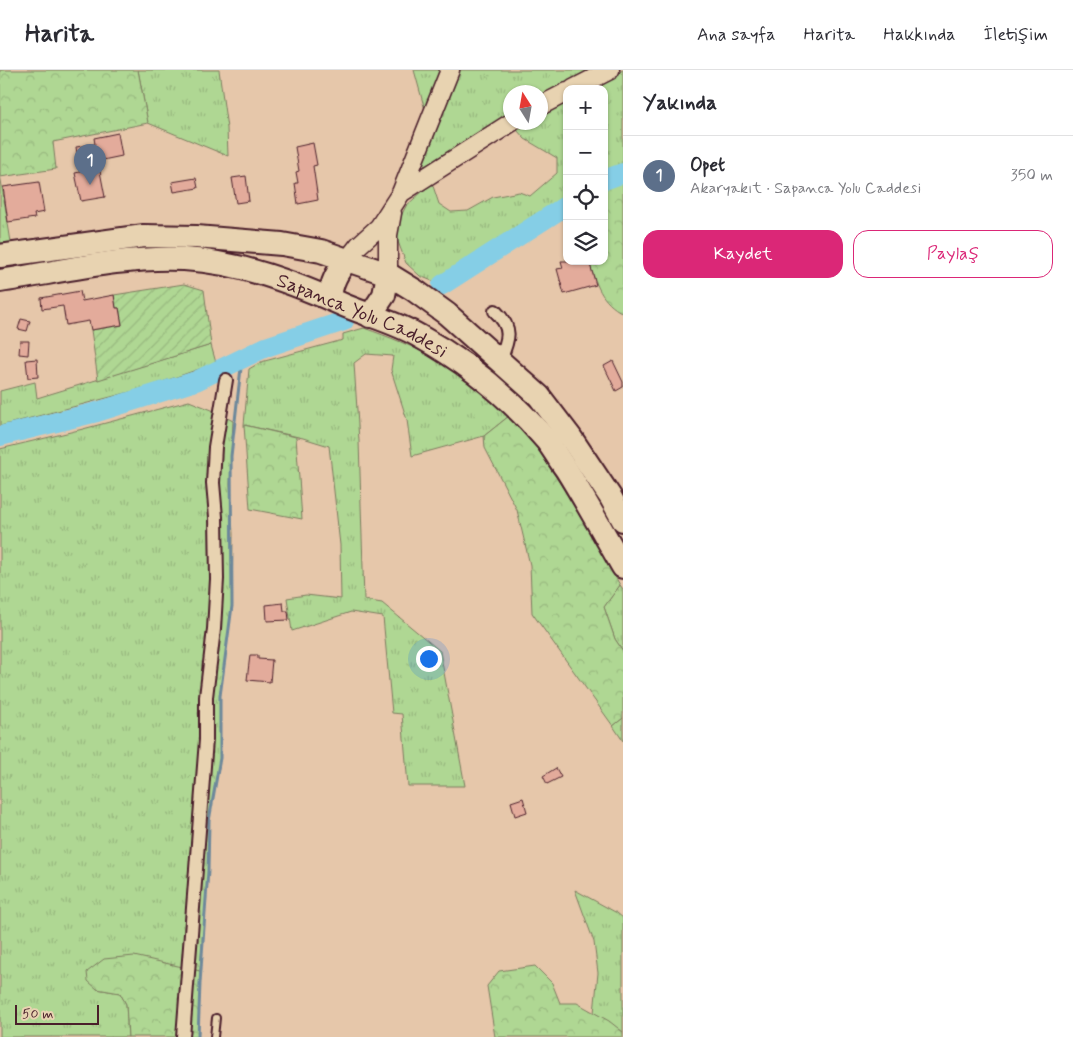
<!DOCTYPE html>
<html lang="tr">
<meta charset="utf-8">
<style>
body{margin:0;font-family:Mynerve,sans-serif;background:#f7f7f7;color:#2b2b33}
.controls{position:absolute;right:15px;top:15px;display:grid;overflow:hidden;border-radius:10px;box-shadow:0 1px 4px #0004}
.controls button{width:45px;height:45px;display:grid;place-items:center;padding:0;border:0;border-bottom:1px solid #e1e1e2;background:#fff;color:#2b2b33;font:25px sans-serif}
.compass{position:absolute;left:503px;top:15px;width:45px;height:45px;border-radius:50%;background:#fff;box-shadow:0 1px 4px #0004;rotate:349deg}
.scale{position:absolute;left:15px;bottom:12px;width:84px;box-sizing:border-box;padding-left:5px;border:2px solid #4a1f2b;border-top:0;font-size:14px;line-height:18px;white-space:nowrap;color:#4a1f2b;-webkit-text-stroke:4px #e8d3b1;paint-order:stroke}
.you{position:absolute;left:428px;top:588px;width:18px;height:18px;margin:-12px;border:4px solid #fff;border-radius:50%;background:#1a73e8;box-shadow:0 0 0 8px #1a73e833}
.badge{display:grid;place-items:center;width:32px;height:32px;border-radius:50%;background:#db2777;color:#fff;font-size:16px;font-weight:700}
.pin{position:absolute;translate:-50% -41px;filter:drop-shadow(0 1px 2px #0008)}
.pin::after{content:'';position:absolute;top:26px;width:18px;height:15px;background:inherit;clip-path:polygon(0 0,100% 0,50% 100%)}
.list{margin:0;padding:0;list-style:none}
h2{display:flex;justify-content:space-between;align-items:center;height:65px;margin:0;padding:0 20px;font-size:21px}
h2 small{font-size:16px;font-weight:400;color:#7c7c81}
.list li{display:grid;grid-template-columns:32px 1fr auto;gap:15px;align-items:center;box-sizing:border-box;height:80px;padding:0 20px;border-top:1px solid #e1e1e2}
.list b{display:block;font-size:19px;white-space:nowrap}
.list p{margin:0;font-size:16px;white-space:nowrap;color:#7c7c81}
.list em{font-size:16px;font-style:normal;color:#7c7c81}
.actions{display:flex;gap:10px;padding:15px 20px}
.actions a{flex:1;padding:11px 0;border:1px solid #db2777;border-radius:15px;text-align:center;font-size:18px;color:#db2777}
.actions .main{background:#db2777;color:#fff}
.icon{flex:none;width:28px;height:28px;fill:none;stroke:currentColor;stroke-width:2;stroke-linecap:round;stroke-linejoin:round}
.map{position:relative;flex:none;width:623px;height:967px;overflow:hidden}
header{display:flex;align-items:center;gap:30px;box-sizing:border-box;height:70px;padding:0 25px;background:#fff;border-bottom:1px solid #e1e1e2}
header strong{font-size:24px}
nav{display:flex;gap:28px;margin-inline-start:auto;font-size:18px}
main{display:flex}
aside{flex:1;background:#fff}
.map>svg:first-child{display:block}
.grass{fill:url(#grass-tufts);stroke:#7c7b5f}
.forest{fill:url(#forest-crowns);stroke:#7c7b5f}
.garden{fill:url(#garden-furrows);stroke:#7c7b5f}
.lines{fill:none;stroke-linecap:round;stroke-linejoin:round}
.stream{stroke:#6d889b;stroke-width:3}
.river{stroke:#85cee6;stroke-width:20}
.building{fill:#e3ab9b;stroke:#4a1f2b}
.lane-casing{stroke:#4a1f2b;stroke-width:10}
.street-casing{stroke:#4a1f2b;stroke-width:16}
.secondary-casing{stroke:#4a1f2b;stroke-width:21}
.highway-casing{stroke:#4a1f2b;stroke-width:26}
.lane{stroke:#e8d3b1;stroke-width:6}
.street{stroke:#e8d3b1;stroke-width:12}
.secondary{stroke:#e8d3b1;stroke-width:18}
.highway{stroke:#e8d3b1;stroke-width:22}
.labels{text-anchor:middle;stroke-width:4;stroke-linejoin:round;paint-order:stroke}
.street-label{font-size:20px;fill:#4a1f2b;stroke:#e8d3b1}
</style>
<header>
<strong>Harita</strong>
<nav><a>Ana sayfa</a><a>Harita</a><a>Hakkında</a><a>İletişim</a></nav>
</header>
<main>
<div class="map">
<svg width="623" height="967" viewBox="0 0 623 967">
<defs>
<pattern id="grass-tufts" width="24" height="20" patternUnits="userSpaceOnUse" patternTransform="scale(1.25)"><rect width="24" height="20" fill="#afd793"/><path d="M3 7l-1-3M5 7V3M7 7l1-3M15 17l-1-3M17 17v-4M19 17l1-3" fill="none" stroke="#98b87f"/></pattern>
<pattern id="forest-crowns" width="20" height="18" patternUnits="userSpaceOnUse" patternTransform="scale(1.25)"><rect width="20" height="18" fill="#afd793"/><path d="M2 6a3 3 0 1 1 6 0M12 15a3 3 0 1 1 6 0" fill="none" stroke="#98b87f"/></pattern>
<pattern id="garden-furrows" width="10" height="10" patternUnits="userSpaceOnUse" patternTransform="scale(1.25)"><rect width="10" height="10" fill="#afd793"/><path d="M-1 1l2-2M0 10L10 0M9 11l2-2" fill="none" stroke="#98b87f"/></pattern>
</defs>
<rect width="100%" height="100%" fill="#e6c7aa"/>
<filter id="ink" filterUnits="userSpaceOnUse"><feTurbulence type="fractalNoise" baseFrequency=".02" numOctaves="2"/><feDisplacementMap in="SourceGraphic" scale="10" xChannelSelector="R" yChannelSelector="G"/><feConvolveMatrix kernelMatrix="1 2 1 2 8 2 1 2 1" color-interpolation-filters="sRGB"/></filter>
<g filter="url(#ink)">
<path class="grass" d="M138,0h81l8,58 1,28 -80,-33z
M414,0h27l-16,40z
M460,0h133l-52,29 -1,-7h-30v25l-82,50 -3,-1 -2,-4z
M623,0v103l-19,7v-91h-17z
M567,31v104l-125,80 -22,-9 -14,-13 -9,-24 1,-17 8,-16 26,-23 7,21 12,8 17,-1 25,-14 26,-5 11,4 27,-23v-15l-32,-19 -8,-9 14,-7 9,-1 1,-5z
M0,104l11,68 -11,1z
M364,258c25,9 49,18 72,31 27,15 50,37 73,57l-25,20 -72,20 -5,-36 -16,-50 2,-14 -27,-2 -12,9 5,78 5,159 18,3 58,48 25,135h-57l-6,-72 -10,-1 -9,-96 -32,-5 -59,19 -5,-33 19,-3 35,4 -1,-54 -11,-99 -26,-8 -59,-13 5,-56 12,-7 82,-22v-6z
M211,275l5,18 -71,25 -145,38v-35l35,-9 2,16z
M189,331l23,9 21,11 -3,63 3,50 -1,72 -12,90v62l-11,63 -1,50 -8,100 -15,-3 -88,21 23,4 6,11 2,33h-128v-588l83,-20z
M620,515l3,4v62l-8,-12 -11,-32z
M623,648v23l-10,-15z
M575,820l42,23 6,5v114l-29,-19 4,-40 -4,-31z"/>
<path class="forest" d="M0,0h138l10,53 -95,19 3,27 -56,8z
M623,103v140c-22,-11 -27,-29 -34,-52h15v-81z
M509,346l30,35 30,46 51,88 -16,22 11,32 8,12v67l-10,8 -81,-113 -2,-48 -13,-55 -32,-62 -1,-12z
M244,355l52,12 6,82 -52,-10z
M134,886l66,15 -2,66h-70l-2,-33 -6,-11 -23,-4 -9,-8 -1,-9 17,-13z
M535,896l17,17 8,20h17l32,18 14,11v5h-128l-8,-51 12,-15z"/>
<path class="garden" d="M184,214l20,6 7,55 -113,35 -7,-50 31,-5 -3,-17h-3l-2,-13z"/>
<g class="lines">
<path class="stream" d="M198,967l2,-54 8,-112 1,-50 11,-63v-62l12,-90 -1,-150 11,-97"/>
<path class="river" d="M604,110l19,-7
M442,215l125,-80
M0,366l97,-24 99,-31 70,-34 78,-26"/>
</g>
<path class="building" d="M118,63l4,23 -24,5 7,36 -24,4 -6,-28 5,-1 -4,-25 19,-3 -1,-6z
M313,73l4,22 -4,1 5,34 -20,4 -3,-21h3l-2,-11 3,-1 -4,-24z
M246,106l3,25 -13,2 -4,-25z
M196,108l2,10 -24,4 -2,-10z
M39,112l5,30 -10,2 1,4 -27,4 -5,-35z
M561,191h28l7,24 -32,9 -7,-25 6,-1z
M80,221l2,10 32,-6 2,13h3l3,17 -31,5 -2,-9 -23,4 -3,-19 -21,3 -1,-11z
M21,249l9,2 -3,10 -9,-2z
M20,271h9l-1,14 -9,-1z
M37,289l1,18 -10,1 -2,-18z
M613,291l10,21v5l-7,4 -12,-25z
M283,533l1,8h4l1,9 -22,1 -1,-16z
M250,585h8v4l14,1 -2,22 -23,-2z
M556,698l5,9 -14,7 -4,-8z
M523,728l4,14 -12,4 -4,-14z"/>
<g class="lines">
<g class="lane-casing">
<path id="lane" d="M214,967l2,-19"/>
</g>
<g class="street-casing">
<path id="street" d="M495,241c18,17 14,28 5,49
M183,967l23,-297v-43l8,-68 3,-50 -1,-62 -3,-34 2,-36 11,-67"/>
</g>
<g class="secondary-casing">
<path id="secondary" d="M573,19l37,-19
M540,36l27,-14
M401,123l111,-71
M348,189l11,-14 20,-18 22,-34 49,-123
M388,204v-39l4,-22"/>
</g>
<g class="highway-casing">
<g id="highway">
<path d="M0,186l144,-20 52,1 86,7 39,7 67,23 26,16 33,24 92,82 32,42 40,60 12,22"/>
<path id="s1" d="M0,211c60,-9 122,-25 184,-22 56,3 110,24 162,47 24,10 51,17 73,30 49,27 92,62 128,105 7,9 12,19 19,28 20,32 38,65 57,98"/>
<path d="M330,229c1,-17 7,-27 18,-40"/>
<path d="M370,246l14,-21 4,-21"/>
</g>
</g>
<use href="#lane" class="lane"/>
<use href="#street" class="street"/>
<use href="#secondary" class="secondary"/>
<use href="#highway" class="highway"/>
</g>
</g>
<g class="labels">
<g class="street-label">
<text dy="7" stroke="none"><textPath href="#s1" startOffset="374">Sapanca Yolu Caddesi</textPath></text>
</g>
</g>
</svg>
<div class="controls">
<button>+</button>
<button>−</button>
<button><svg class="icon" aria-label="locate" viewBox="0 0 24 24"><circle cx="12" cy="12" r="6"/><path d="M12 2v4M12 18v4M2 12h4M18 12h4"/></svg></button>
<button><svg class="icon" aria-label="layers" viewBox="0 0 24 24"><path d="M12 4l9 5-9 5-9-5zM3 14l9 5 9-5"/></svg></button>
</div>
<svg class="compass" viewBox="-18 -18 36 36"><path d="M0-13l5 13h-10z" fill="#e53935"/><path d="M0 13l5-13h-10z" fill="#7c7c81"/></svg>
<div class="scale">50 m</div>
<div class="you"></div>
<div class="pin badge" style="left:90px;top:115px;background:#5c6f8a">1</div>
</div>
<aside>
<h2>Yakında<small></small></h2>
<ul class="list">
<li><span class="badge" style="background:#5c6f8a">1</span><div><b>Opet</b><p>Akaryakıt · Sapanca Yolu Caddesi</p></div><em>350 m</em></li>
</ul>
<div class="actions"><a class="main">Kaydet</a><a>Paylaş</a></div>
</aside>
</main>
